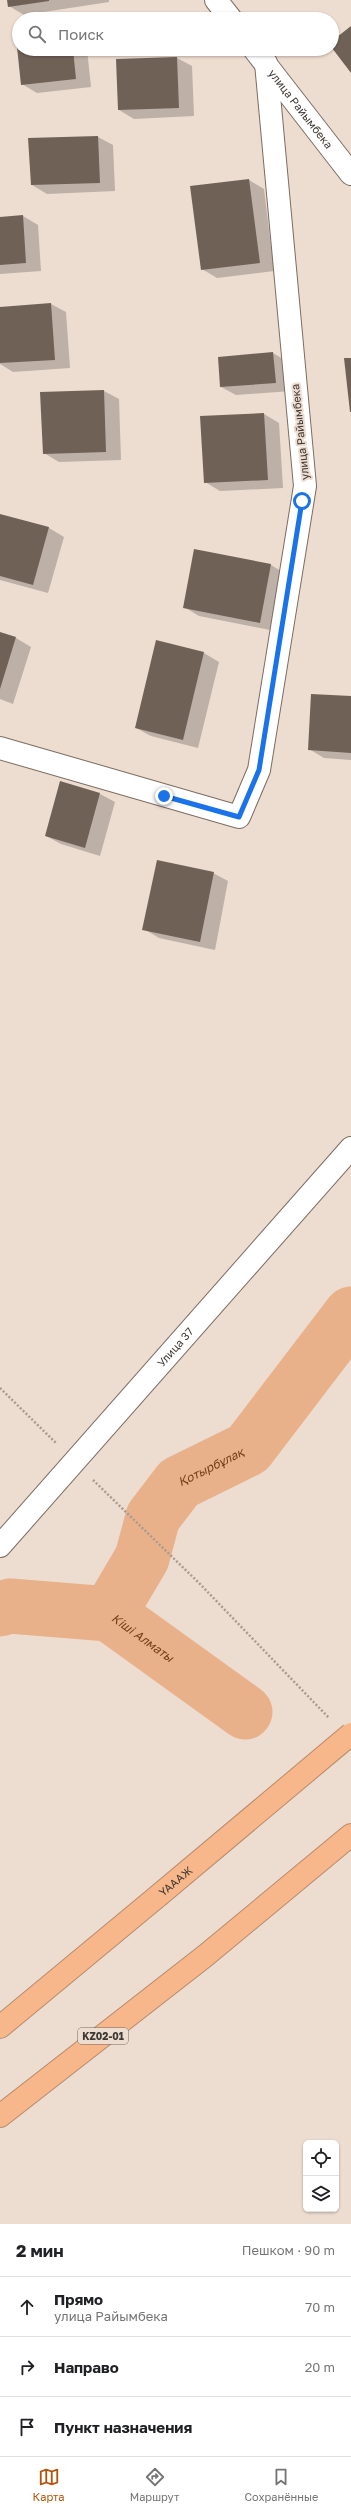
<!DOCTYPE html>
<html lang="ru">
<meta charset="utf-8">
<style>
body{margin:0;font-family:"Golos Text",sans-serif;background:#f2f2f2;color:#202124}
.controls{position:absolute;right:12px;bottom:12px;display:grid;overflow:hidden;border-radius:6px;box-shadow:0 1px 3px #0004}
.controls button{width:36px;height:36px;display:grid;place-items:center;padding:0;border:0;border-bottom:1px solid #e0e0e0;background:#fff;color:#202124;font:20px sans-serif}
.stop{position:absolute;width:12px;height:12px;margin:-9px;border:3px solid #1a73e8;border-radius:50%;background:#fff}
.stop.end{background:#1a73e8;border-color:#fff;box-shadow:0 1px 4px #0008}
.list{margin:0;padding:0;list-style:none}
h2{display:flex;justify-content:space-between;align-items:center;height:52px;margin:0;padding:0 16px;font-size:17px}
h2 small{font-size:13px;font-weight:400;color:#757577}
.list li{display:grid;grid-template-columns:26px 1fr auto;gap:12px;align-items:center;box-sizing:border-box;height:60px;padding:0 16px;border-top:1px solid #e0e0e0}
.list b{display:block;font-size:15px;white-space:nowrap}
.list p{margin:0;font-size:13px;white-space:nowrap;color:#757577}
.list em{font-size:13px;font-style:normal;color:#757577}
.icon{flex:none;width:22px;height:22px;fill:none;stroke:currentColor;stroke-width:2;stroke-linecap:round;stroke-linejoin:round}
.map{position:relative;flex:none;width:351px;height:2224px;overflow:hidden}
.search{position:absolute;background:#fff;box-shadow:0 1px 3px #0004;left:12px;right:12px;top:12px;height:44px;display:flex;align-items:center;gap:10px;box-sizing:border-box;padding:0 14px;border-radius:22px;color:#757577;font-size:15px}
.sheet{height:232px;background:#fff}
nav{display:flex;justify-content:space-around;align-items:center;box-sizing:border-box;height:56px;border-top:1px solid #e0e0e0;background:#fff;font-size:11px;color:#757577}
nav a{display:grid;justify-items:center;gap:2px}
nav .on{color:#b45309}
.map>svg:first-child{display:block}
.shadow{fill:#0003}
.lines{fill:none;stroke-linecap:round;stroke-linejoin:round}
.river{stroke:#e8b18a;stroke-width:55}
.building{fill:#706157}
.minor-casing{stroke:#7b6c61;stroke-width:24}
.highway-casing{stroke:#b68b6c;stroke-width:24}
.path{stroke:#a79b91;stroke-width:2.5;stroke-dasharray:2 2;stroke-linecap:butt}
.minor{stroke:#fff;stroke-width:22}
.highway{stroke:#f7b78a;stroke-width:22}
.highway-bridge-casing{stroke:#b68b6c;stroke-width:24;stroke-linecap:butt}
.highway-bridge{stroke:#f7b78a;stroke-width:22}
.route{stroke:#1a73e8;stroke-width:5}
.labels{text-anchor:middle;stroke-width:4;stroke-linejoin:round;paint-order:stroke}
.shield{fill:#eddcd0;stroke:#726962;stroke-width:1}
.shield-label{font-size:10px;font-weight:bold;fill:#3e3833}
.street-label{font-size:11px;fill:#3e3833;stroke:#eddcd0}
.water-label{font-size:12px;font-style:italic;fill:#723e13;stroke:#eddcd0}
</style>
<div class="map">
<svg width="351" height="2224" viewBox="0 0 351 2224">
<rect width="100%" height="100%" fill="#eddcd0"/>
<path class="shadow" d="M8,0h101v2l-85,13 -15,-9z
M19,28v21h68l4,38 -54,6 -15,-9 -6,-55z
M177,58l15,8 2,50 -60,3 -15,-9z
M98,137l15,8 2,46 -68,3 -15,-9z
M249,180l15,9 10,82 -57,7 -15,-9z
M23,216l15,9 3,46 -41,3v-56z
M51,304l15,8 4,56 -57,4 -13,-8v-56z
M273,353l15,9 3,29 -55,4 -15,-8z
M104,391l15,8 2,61 -62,2 -15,-9z
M264,414l15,9 4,65 -63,3 -15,-9z
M0,515l49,13 15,9 -16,56 -48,-13z
M195,550l76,15 15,9 -11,57 -76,-15 -15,-9z
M0,633l16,5 15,9 -18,57 -13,-5z
M157,641l47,12 15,9 -21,86 -47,-12 -15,-8z
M351,697v63l-27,-2 -15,-9z
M100,794l15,8 -15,54 -39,-12 -15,-8z
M213,873l15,8 -13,69 -56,-12 -15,-9z"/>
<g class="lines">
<g class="river">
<path id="s1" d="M0,1609l10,-3 99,8 136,98"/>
<path id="s2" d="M109,1614l33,-56 11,-41 26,-34 69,-34 103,-135"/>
</g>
</g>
<path class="building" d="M7,0h42v1l-41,6z
M351,26v47l-19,-25v-7z
M19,27v22h54l3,30 -55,6 -6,-57z
M177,57l2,51 -61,2 -2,-51z
M98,136l2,47 -69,2 -3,-47z
M249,179l11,84 -59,7 -11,-84z
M23,215l3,48 -26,2v-48z
M51,303l4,57 -55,3v-56z
M273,352l3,31 -56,4 -2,-30z
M344,358h7v54h-1z
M104,390l2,62 -63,2 -3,-62z
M264,413l4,67 -64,3 -4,-67z
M0,514l49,13 -16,58 -33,-9z
M194,549l77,15 -11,59 -77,-15z
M0,632l16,5 -16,52z
M156,640l48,12 -21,88 -48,-12z
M311,694l40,2v57l-43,-3z
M60,781l40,12 -15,55 -40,-12z
M157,860l57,12 -14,70 -58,-12z"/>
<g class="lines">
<g class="minor-casing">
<g id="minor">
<path d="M216,0l15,19"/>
<path id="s3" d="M254,49l97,125"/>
<path d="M0,748l239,69 20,-47 46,-284 -39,-423"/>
<path id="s4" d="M0,1546l351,-398"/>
</g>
</g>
<g class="highway-casing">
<path id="highway" d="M0,2027l158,-131
M0,2116l205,-160 146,-121"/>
</g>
<path class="path" d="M0,1388l56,55
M93,1480l106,103 130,135"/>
<use href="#minor" class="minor"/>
<use href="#highway" class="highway"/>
<g class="highway-bridge-casing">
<g id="highway-bridge">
<path id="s5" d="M158,1896l193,-162"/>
</g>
</g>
<use href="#highway-bridge" class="highway-bridge"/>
</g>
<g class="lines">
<path class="route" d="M164,796l75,21 20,-47 43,-269"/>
</g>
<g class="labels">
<rect class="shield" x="78" y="2028" width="50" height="16" rx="3"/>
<g class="shield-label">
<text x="103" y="2040">KZ02-01</text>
</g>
<g class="street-label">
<text dy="4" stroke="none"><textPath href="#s3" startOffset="76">улица Райымбека</textPath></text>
<text transform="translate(300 432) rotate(-96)" y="4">улица Райымбека</text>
<text dy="4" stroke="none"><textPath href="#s4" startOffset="265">Улица 37</textPath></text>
<text dy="4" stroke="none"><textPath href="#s5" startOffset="23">ҮАААЖ</textPath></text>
</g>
<g class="water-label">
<text dy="4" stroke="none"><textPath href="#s2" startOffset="186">Қотырбұлақ</textPath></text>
<text dy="4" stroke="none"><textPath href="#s1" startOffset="151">Кіші Алматы</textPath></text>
</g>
</g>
</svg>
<div class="controls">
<button><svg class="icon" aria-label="locate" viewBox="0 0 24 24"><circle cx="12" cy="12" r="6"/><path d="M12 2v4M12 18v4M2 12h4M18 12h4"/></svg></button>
<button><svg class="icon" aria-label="layers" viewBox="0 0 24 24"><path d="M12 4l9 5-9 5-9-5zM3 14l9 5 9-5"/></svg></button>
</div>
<div class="stop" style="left:302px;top:501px"></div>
<div class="stop end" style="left:164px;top:796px"></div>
<div class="search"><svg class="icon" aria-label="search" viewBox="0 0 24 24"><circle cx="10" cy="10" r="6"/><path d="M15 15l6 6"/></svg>Поиск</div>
</div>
<section class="sheet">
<h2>2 мин<small>Пешком · 90 m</small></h2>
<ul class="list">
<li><svg class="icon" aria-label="ahead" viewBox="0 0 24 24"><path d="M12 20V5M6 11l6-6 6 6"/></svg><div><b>Прямо</b><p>улица Райымбека</p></div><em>70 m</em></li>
<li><svg class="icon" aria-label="right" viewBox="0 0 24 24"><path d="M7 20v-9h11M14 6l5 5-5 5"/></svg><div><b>Направо</b></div><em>20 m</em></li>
<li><svg class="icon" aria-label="arrive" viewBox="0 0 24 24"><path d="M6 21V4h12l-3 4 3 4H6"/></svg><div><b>Пункт назначения</b></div></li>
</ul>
</section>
<nav>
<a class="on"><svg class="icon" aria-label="map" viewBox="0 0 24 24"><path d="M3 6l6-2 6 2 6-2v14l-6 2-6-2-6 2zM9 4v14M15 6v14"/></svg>Карта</a>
<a><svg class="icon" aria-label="directions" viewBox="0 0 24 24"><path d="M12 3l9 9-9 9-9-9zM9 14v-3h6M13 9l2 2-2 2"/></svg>Маршрут</a>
<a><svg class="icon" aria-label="saved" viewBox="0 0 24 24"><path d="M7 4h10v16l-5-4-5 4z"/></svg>Сохранённые</a>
</nav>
